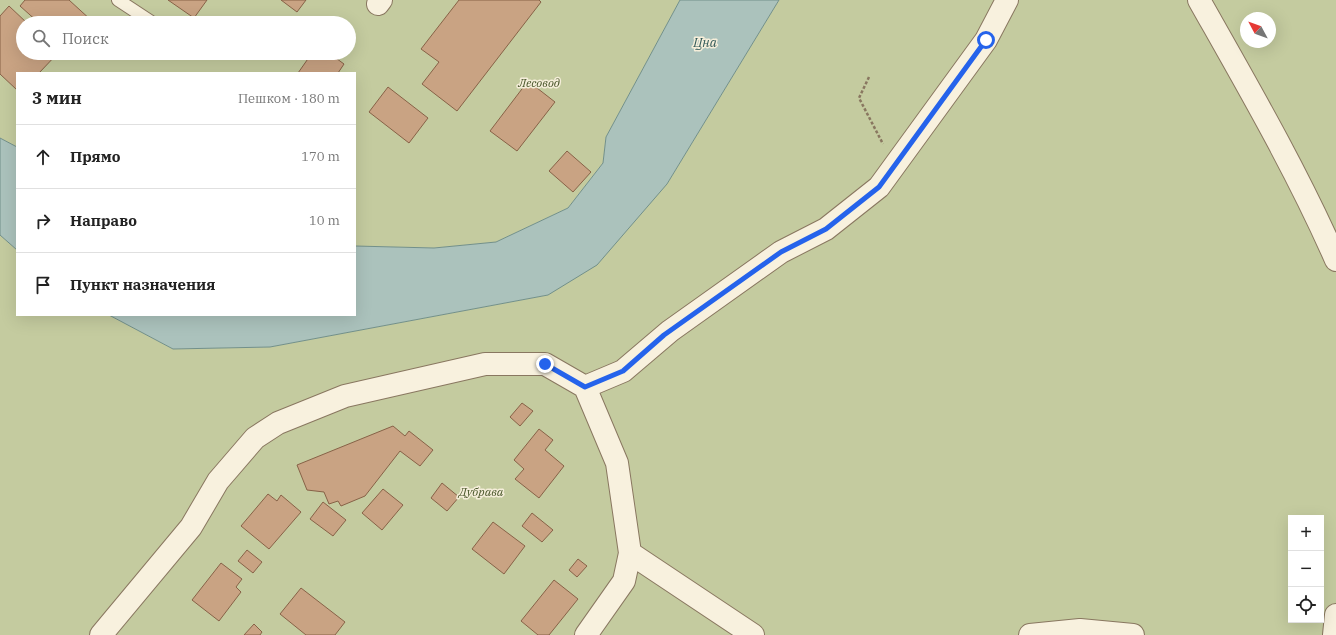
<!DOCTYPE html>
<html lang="ru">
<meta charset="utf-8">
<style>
body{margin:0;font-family:"IBM Plex Serif",serif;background:#f2f2f2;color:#222}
.controls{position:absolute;right:12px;bottom:12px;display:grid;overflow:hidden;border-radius:0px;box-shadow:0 4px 16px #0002}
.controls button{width:36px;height:36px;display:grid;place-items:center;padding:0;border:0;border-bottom:1px solid #e0e0e0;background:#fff;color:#222;font:20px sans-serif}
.compass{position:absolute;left:1240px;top:12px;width:36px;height:36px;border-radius:50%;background:#fff;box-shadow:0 4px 16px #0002;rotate:311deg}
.stop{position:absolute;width:12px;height:12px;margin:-9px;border:3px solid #2563eb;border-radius:50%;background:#fff}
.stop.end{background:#2563eb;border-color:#fff;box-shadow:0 1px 4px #0008}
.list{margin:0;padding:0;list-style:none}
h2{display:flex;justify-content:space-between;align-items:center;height:52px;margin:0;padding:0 16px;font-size:17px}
h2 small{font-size:13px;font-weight:400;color:#767676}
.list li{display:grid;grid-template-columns:26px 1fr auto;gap:12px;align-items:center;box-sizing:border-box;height:64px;padding:0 16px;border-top:1px solid #e0e0e0}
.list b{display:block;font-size:15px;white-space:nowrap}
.list em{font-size:13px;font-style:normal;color:#767676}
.icon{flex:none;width:22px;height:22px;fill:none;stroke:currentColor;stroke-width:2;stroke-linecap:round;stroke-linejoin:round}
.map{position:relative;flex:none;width:1336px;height:635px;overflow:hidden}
.search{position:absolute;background:#fff;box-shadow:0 4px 16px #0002;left:16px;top:16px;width:340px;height:44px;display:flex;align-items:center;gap:10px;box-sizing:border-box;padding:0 14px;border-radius:22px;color:#767676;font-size:15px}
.panel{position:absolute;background:#fff;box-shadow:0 4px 16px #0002;left:16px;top:72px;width:340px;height:244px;border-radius:0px}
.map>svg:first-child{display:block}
.green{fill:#c4cb9f;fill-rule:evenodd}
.water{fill:#abc2bc;stroke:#72908a}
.building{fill:#c9a383;stroke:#876247}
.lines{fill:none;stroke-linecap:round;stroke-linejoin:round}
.service-casing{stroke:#897760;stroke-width:14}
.minor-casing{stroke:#897760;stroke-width:24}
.path{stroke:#897760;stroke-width:2.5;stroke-dasharray:3 2;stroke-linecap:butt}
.service{stroke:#f8f1de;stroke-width:12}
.minor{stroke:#f8f1de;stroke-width:22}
.route{stroke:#2563eb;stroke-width:5}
.labels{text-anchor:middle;stroke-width:3;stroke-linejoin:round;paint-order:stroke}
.park-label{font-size:12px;font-style:italic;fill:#49562a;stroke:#f5eeda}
.water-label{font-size:13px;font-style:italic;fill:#325958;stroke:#f5eeda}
</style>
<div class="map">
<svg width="1336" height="635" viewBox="0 0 1336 635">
<rect width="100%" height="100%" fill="#ede4cb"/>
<path class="green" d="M0,0h680l-74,137 -3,26 -35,45 -72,34 -62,6 -79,-2v-173h-338v74l-17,-9zM23,23h326v30h-326z
M779,0h557v635h-1336v-400l17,15v65h92l64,34 97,-2 278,-52 119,-111zM1246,18h24v24h-24zM1291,518h30v102h-30z"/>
<path class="water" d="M680,0h99l-112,184 -70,81 -49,30 -278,52 -97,2 -64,-34h246v-69l79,2 62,-6 72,-34 35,-45 3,-26z
M0,138l17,9v103l-17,-15z"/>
<path class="building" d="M25,0h44l23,21 -2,2h-51l-19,-17z
M168,0h39l-13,18z
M281,0h25l-9,12z
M459,0h80l2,2 -84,109 -35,-27 17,-22 -18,-13z
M9,6l18,17h-4v30h35l-19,20h-22v17l-17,-16v-58z
M312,53h17l15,11 -6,9h-40z
M528,81l27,21 -38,49 -27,-20z
M388,87l40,31 -19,25 -40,-31z
M567,151l24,21 -18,20 -24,-21z
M522,403l11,8 -13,15 -10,-9z
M393,426l12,10 4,-5 24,19 -13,16 -20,-15 -35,45 -24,10 -3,-5 -9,3 -5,-12 -17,-2 -10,-25z
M539,429l14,11 -8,10 19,16 -25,32 -24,-19 9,-10 -10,-9z
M442,483l17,14 -12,14 -16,-13z
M383,489l20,16 -21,25 -20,-17z
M268,494l9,7 4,-6 20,17 -32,37 -28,-23z
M323,502l23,18 -13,16 -23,-17z
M532,513l21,17 -11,12 -20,-16z
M493,522l32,24 -21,28 -32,-25z
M247,550l15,12 -9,11 -15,-12z
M578,559l9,7 -10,11 -8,-7z
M221,563l21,16 -6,8 5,5 -22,29 -27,-21z
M554,580l24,19 -29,36h-11l-17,-14z
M301,588l44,34 -10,13h-29l-26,-21z
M254,624l8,8 -2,3h-16z"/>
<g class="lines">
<g class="service-casing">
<path id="service" d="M118,0l35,23"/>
</g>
<g class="minor-casing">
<path id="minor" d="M1199,0c48,85 98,171 137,260
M378,4l3,-4
M585,387l32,76 13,90 123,82
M101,635l90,-108 27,-46 37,-43 23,-15 67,-27 140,-32h60l40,23 38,-16 47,-40 111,-79 45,-23 53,-42 107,-147 21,-40
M586,635l38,-54 6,-28
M1030,635l50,-5 53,5
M1334,635l2,-20"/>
</g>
<path class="path" d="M869,77l-10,21 24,46"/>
<use href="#service" class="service"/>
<use href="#minor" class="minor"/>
</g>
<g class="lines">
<path class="route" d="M545,364l40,23 38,-16 41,-36 117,-83 45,-23 53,-42 107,-147"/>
</g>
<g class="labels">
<g class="park-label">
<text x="539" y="87">Лесовод</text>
<text x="481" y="496">Дубрава</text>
</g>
<g class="water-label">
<text x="705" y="47">Цна</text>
</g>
</g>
</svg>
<div class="controls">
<button>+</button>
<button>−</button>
<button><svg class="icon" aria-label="locate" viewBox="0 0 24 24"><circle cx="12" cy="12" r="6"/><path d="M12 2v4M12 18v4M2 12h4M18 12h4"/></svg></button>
</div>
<svg class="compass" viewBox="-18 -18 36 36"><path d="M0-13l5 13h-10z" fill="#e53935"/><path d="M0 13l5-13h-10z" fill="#767676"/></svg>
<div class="stop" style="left:986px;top:40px"></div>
<div class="stop end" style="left:545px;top:364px"></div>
<div class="search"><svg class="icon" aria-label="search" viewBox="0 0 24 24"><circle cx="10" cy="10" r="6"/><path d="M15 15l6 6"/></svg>Поиск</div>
<section class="panel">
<h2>3 мин<small>Пешком · 180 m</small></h2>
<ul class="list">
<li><svg class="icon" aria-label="ahead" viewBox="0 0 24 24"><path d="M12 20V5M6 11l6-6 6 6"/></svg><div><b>Прямо</b></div><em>170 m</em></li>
<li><svg class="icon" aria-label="right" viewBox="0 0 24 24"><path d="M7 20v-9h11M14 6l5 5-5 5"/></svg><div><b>Направо</b></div><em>10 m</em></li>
<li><svg class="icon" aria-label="arrive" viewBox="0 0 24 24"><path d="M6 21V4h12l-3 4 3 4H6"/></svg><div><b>Пункт назначения</b></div></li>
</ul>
</section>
</div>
